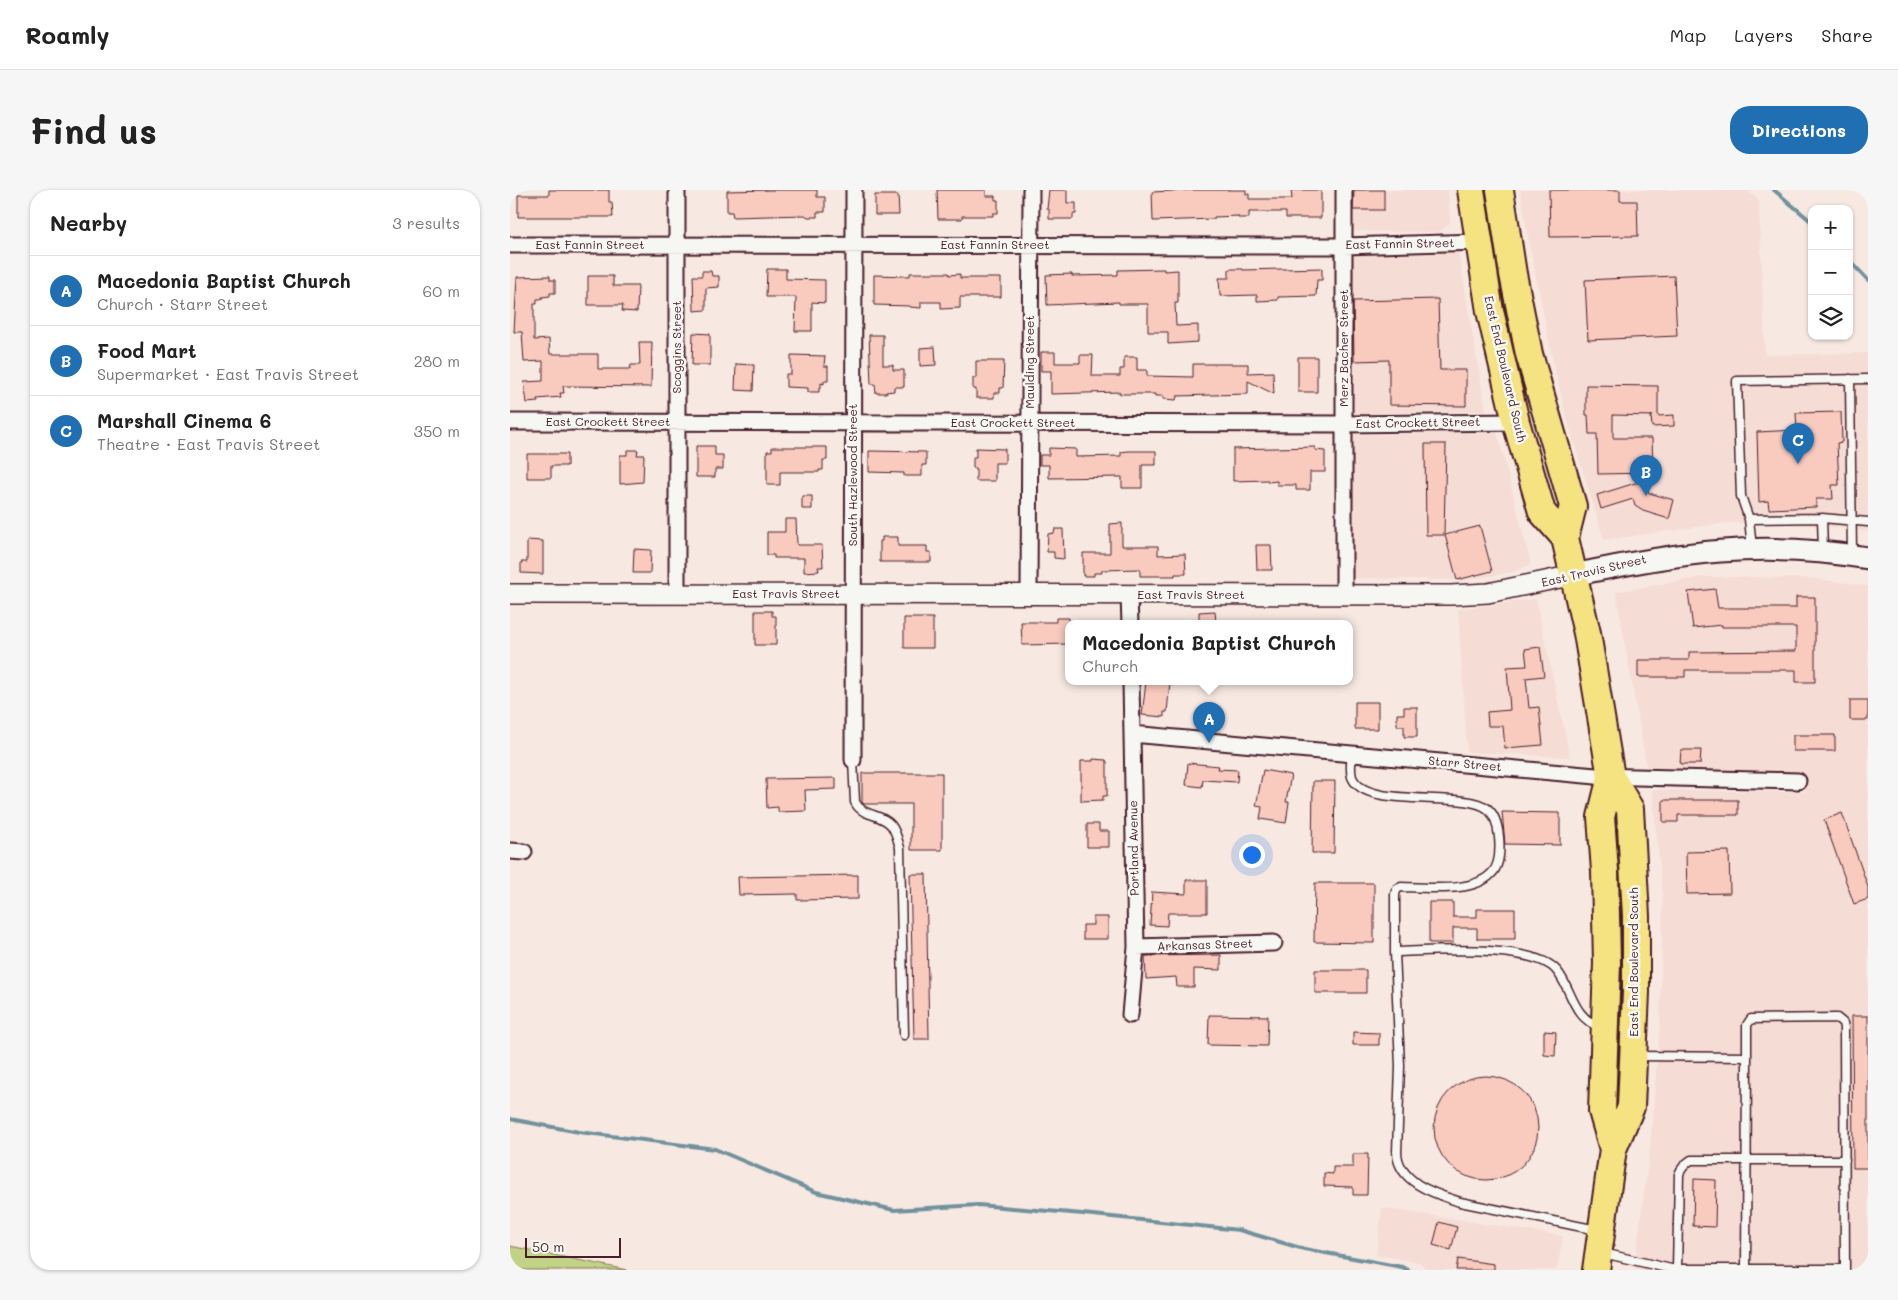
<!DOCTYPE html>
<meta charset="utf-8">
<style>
body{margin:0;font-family:Mali,sans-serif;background:#f6f6f6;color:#222}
.controls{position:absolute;right:15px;top:15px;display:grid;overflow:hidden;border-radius:10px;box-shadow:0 1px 4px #0004}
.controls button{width:45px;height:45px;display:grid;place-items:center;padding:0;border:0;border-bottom:1px solid #e0e0e0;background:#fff;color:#222;font:25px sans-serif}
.scale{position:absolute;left:15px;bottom:12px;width:96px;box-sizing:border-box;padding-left:5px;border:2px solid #4a1f2b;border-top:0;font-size:14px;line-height:18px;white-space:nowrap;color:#4a1f2b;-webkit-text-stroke:4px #f6f6f2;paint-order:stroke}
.you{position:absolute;left:741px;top:664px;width:18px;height:18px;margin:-12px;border:4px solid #fff;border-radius:50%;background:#1a73e8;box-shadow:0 0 0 8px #1a73e833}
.badge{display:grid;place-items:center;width:32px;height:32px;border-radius:50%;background:#1f6fb2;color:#fff;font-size:16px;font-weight:700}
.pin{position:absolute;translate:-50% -41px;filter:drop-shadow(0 1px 2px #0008)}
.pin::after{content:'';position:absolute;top:26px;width:18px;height:15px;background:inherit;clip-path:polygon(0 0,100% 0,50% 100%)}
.popup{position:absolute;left:555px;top:430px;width:288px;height:65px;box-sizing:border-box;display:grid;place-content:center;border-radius:10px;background:#fff;filter:drop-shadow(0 1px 4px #0005);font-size:16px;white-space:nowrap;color:#767676}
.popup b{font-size:19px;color:#222}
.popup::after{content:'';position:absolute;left:50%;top:100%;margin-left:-10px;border:10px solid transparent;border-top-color:#fff}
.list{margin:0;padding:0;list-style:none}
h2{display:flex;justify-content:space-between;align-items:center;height:65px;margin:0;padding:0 20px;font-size:21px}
h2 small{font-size:16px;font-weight:400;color:#767676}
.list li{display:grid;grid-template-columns:32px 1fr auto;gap:15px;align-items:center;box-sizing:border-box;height:70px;padding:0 20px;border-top:1px solid #e0e0e0}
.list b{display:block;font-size:19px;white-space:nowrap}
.list p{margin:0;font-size:16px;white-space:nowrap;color:#767676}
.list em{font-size:16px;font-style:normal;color:#767676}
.icon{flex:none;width:28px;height:28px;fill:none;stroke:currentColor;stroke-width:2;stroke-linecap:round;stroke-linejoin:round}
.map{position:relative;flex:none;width:1358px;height:1080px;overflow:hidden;border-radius:20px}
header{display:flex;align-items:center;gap:30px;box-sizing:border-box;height:70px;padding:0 25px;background:#fff;border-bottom:1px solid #e0e0e0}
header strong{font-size:24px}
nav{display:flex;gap:28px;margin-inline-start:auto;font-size:18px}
.intro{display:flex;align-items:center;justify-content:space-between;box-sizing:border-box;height:120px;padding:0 30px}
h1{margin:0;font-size:35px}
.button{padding:12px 22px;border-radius:20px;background:#1f6fb2;color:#fff;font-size:18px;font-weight:700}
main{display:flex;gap:30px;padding:0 30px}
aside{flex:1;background:#fff;border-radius:20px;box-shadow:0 1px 4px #0004}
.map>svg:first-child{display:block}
.built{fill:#f5dcd4}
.green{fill:#c2d286;stroke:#867858}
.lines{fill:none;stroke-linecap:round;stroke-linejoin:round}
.stream{stroke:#72919c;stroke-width:4}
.building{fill:#f9cabe;stroke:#4a1f2b}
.service-casing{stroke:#4a1f2b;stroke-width:11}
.minor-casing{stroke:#4a1f2b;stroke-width:19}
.tertiary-casing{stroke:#4a1f2b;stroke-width:22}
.secondary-casing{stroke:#4a1f2b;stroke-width:25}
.trunk-casing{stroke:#4a1f2b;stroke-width:30}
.service{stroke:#f6f6f2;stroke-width:8}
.minor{stroke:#f6f6f2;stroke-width:15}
.tertiary{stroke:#f6f6f2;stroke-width:19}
.secondary{stroke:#f6f6f2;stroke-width:21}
.trunk{stroke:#f5e381;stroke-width:26}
.labels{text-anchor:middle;stroke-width:5;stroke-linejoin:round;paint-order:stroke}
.street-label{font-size:12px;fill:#4a1f2b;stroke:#f6f6f2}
</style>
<header>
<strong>Roamly</strong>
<nav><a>Map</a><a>Layers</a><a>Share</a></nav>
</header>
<div class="intro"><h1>Find us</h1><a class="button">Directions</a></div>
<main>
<aside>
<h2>Nearby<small>3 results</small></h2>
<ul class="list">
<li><span class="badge">A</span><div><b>Macedonia Baptist Church</b><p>Church · Starr Street</p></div><em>60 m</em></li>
<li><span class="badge">B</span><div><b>Food Mart</b><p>Supermarket · East Travis Street</p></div><em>280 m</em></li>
<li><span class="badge">C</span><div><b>Marshall Cinema 6</b><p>Theatre · East Travis Street</p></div><em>350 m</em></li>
</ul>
</aside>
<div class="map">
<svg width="1358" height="1080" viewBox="0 0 1358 1080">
<rect width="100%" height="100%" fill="#f7e9e2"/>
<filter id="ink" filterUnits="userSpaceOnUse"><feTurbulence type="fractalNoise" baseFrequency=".02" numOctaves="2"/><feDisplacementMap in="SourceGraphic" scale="10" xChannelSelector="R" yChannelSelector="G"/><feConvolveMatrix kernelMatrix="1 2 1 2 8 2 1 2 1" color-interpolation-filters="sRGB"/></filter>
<g filter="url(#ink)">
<path class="built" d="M841,0h97l2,33 -11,9 -88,-1z
M1010,0h228l11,12 6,153 103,-2v179l-33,-5 -63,-4h-47l-121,17 -36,-117 -14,-57 -24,-118z
M948,60l28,161 -137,3v-161z
M987,242l34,132 -17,8 -49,8 -112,-2v-143z
M1192,387h48l65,2 53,7v684h-234l16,-122 10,-123 3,-127 -11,-108 153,2 -1,-19 -157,-3 -31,-178z
M1026,409l34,158 -103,-5 -9,-143z
M872,1018l181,28 -6,34h-130l-8,-8 -43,-7z"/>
<path class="green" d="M0,1056l117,24h-117z"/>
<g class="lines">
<path class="stream" d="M1264,0l38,32
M1339,70l19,20
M0,929l69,13 136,17 101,43 78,18 84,-5 105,9 156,16 65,19 98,18 6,3"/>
</g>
<path class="building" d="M39,0h60v12h3l1,15h-95v-22h31z
M261,0h46v7h8v15h-8v5h-9l-3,-2 -72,2 -1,-5h-5v-21z
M427,0h49v6h9v4h3v13h-5v3h-31v3h-24z
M539,0h18v13h9v11h-3v5h-24v-10h-2z
M682,0h54v4h3v5h43l-1,-9h30v28h-35v-6h-37v6h-11v-2l-24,1v2l-61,2 -1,-29z
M844,0h30v20h-31z
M1039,0h71v11h17l1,35 -88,1z
M365,5h23l1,20h-24z
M812,78v12h-5l-1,16 -38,1v3l-21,1v-6l-37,1 -1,-18h10v-9h14v1z
M257,79h19v10l39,1v23l-13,-1v29h-17l1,-34h-30z
M654,79v2l14,-1v33h-3l1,23 22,-1v17l-30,2v-12h-20v-28h-29v-2l-72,3 -1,-30 26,-1v2l46,-1v-5z
M192,81h9l1,5h7v11l-13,1v22l-12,1 -1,-35h9z
M400,83h39v2l11,-1v4h41v19h-41v11l-19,1v-7h-20v6l-11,-1v-1l-36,-1v-30l36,1z
M40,86v4h5v13h-5v3l-8,1v2h-5v5h-3v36l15,-1 1,15h48v15h32l1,-4h9l-1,-23h13l-1,45 -88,-1 1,7h-4l1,4 -24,2 1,3 -11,1 -3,-21 19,-1v-20l-19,1 -2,-30h-8l3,-55z
M78,86h25v10h25l-1,26 -15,-1 1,-6h-35z
M1164,86l3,60 -89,4 -3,-60z
M928,109l2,71h26v36l-77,-1v-45l-35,1 -1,-60z
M183,143l17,1v31h-18z
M359,145h14v30h10v5h11v17h-10v4l-8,1v1h-10l-1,-9h-4z
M425,157l1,18 -16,1v-18z
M531,162h14v11h25v-8h13l-1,21h28v-7h4v-12h13v13h10v6l46,1v-13h55v9l25,-1 1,22 -26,-13v13l-71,2 -1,4 -13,-1v-3h-8v-2h-35v-2l-69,2v-23h-10z
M281,165l34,1 -1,10h4v15h-4v3l-3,-1v5h-2v4h-11v-4l-22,-1v-13h5z
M788,167h19v35h-19z
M466,171h28l-1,27h-3v5h-6v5h-18v-9h-3v-11h3z
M226,174l18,1 -1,26 -18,-1z
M1076,195l72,1v30l16,-1v11l-22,1 -1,-11h2l-40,-1v23h39l1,35 -55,1 -1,-40h-8l-1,-19h-2z
M1331,222l1,30 -5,1 2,42h-7l1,14h-17v8l-47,2 -1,-8 -9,1 -2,-70 40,-2 -1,-17z
M915,254h21l-2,91h-18z
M186,256h19v9h8v14h-8v8h-19z
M262,257h55v13h-4v10h-4v2h-39v13h-13v-34h5z
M805,257v3l10,1v21h-15v18h-14v-5h-19v-4l-9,1v-2l-35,1v-32z
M466,258l29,1v14h-10v18h-19v-13h-3v-11h3z
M539,258l27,1v8l45,-1v-4l7,-1h28v14h-14v23h-20v-11l-73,1v-13h-9v-10h9z
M117,260h11l-1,5h7l-1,27 -23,2v-29h7z
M359,261l57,1v13h-4v11h-18v-3l-35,-1z
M17,264h40v12h-16v12h-24z
M1135,290l4,13 25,7 -5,19 -26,-8 -8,-5 -2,-7 -32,10 -4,-14z
M292,306h10v13h-10z
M275,329h11l1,26h25l1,22h-5l1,4 -15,1v-14h-30v-3h-7v-23h18z
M612,333v23h36v9l27,-1 1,20h-11v2h-35v-7l-38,1v3h-8v3h-11v-23h27v-29z
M970,336l12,45 -35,9 -12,-45z
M545,339h8l1,30 -10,-1v-6h-7l1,-18 6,-1z
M372,347h16v9h29v6h4v10h-51v-21h2z
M17,350l16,1v33l-22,-1v-11h6z
M746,355h15l1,25h-15z
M124,359l17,1 -1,23h-17z
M1205,399l3,19h78v-11h19v85h-19v-12h-111v7h-47v-17h51v-8l107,-1v-24h-74v-2l-29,3 -5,-36z
M245,421h17v5h4v29h-21z
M705,421l1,13h-17v-12z
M394,428h29v30h-29z
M546,428h13v26l-47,1 -1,-23h35z
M1030,457l4,29 -18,2 3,30 10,-1 4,38 -38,3 -2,-22h-15l-1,-14 23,-2 -3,-43 20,-1 -2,-17z
M636,492h24l-3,30h-3v5l-22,-2z
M1340,510h18v20h-18z
M845,512h23v27h-23z
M894,517h13v30h-13v-11h-7v-12h7z
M1283,545h42v16h-42z
M1171,560h20l-1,14h-20z
M583,569l13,1 1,2v34h-4v4l-22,1v-40h12z
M678,573l31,3 -1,3 20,1 -1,12 -34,-2 -1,7 -16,-2z
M753,580l28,5 -5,27h3l-3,21 -26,-4 2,-12 -6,-1z
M352,583h80v77h-31v-46h-47l-2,-2z
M326,588v11l-31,1 1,21 -28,1v-5l-11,1 -1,-29z
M803,591h22l-1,72h-22z
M1153,610h75v15h-60v7h-15z
M992,622l58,1v32l-55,-1z
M1332,623l26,74v12l-14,5 -30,-84z
M577,634h12v7h10v16h-22z
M1219,661l1,42 -43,1 -1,-42z
M400,684h16l3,165h-15z
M348,685v24l-61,1v-6l-58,1 -1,-18z
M676,690h21v33h-39l-1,13 -17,-1 2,-33 34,2z
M805,693h59v60l-60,-1z
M919,712h24v15h24v-8h38v30h-38v-11h-24v15h-24z
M583,727h15v22h-25v-14h10z
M711,765v15l-27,-1v18h-17l-1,-10 -30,2 -1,-23z
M805,780h51v23h-51z
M699,825l59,1 -1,30 -59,-1z
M1342,826h16v152h-15z
M1034,841l12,1 -1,24 -11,-1z
M843,842l26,1v12h-26z
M924 938a52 52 0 1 1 104 0a52 52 0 1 1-104 0Z
M843,964h15l-1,41h-14v-8l-29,-1v-13l9,1v-7h20z
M1184,989l22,1 -1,47 -22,-1z
M929,1032l18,5 -6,23 -18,-5z
M948,1069l36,5v6h-38z"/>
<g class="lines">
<g class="service-casing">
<path id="service" d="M1340,189l2,175
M1312,328l1,33
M1239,329l73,-1 46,4
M1242,358l-3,-29 -8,-23 -4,-115 131,-2
M842,564c-1,7 -2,16 0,23 13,34 113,12 136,32 8,7 10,18 11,28 1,11 1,28 -7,36 -19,21 -65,14 -91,14l-4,2 -2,5v58c35,-1 140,-9 162,19 16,20 15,46 43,56
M343,570l2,42c7,15 26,11 36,23 5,6 7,16 9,23l4,187
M885,762l5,114 -3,86c1,31 39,42 63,50l137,28
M1126,866l111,1v-32l4,-6 86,-1 6,5 1,5 1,242
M1093,1063l68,16h174
M1167,1079l2,-95c3,-7 6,-10 12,-14h154
M1236,1079l1,-212"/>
</g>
<g class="minor-casing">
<path id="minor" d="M167,0v404
M834,0v405
M0,55l834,1 135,-4
M0,232l834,2 172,-2
M519,404l2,-404
M619,406l1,28
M622,544l464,42 202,5
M343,570l1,-570
M0,661l14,1
M626,757l138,-4
M620,825l6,-68 -5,-265"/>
</g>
<g class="tertiary-casing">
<path id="tertiary" d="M0,404l941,1 37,-2 86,-18"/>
</g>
<g class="secondary-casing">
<path id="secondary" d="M1064,385c105,-23 187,-35 294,-17"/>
</g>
<g class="trunk-casing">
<path id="trunk" d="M961,0l19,121 26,111 26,90 23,26
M990,0l13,84 16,80 44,152 -8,32 22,95 24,144 -10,40 4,54 2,92 -5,148 11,38
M1086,1080l17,-121 18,-42 5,-115v-76l-6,-107 -19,-32"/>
</g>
<use href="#service" class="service"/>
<use href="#minor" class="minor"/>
<use href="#tertiary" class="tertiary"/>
<use href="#secondary" class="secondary"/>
<use href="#trunk" class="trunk"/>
</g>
</g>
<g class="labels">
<g class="street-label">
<text transform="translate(890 54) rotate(-1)" y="4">East Fannin Street</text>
<text x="80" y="59">East Fannin Street</text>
<text x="485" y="59">East Fannin Street</text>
<text transform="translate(167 157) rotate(-90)" y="4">Scoggins Street</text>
<text transform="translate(834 158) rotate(-90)" y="4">Merz Bacher Street</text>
<text transform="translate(520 172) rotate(-90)" y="4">Maulding Street</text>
<text transform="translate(995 179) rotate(77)" y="4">East End Boulevard South</text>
<text x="98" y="236">East Crockett Street</text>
<text x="503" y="237">East Crockett Street</text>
<text transform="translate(908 233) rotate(-1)" y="4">East Crockett Street</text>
<text transform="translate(343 285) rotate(-90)" y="4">South Hazlewood Street</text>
<text transform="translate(1084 381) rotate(-13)" y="4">East Travis Street</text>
<text x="276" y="408">East Travis Street</text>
<text x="681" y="409">East Travis Street</text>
<text transform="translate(955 574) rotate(5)" y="4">Starr Street</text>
<text transform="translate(624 658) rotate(-91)" y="4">Portland Avenue</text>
<text transform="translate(695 755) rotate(-2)" y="4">Arkansas Street</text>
<text transform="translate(1124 772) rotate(-90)" y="4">East End Boulevard South</text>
</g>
</g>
</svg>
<div class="controls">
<button>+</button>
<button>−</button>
<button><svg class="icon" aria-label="layers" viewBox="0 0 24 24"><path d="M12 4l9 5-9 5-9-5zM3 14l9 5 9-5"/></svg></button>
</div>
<div class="scale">50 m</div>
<div class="you"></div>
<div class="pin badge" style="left:699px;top:553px">A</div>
<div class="popup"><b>Macedonia Baptist Church</b>Church</div>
<div class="pin badge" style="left:1136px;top:306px">B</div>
<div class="pin badge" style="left:1288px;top:274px">C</div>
</div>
</main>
